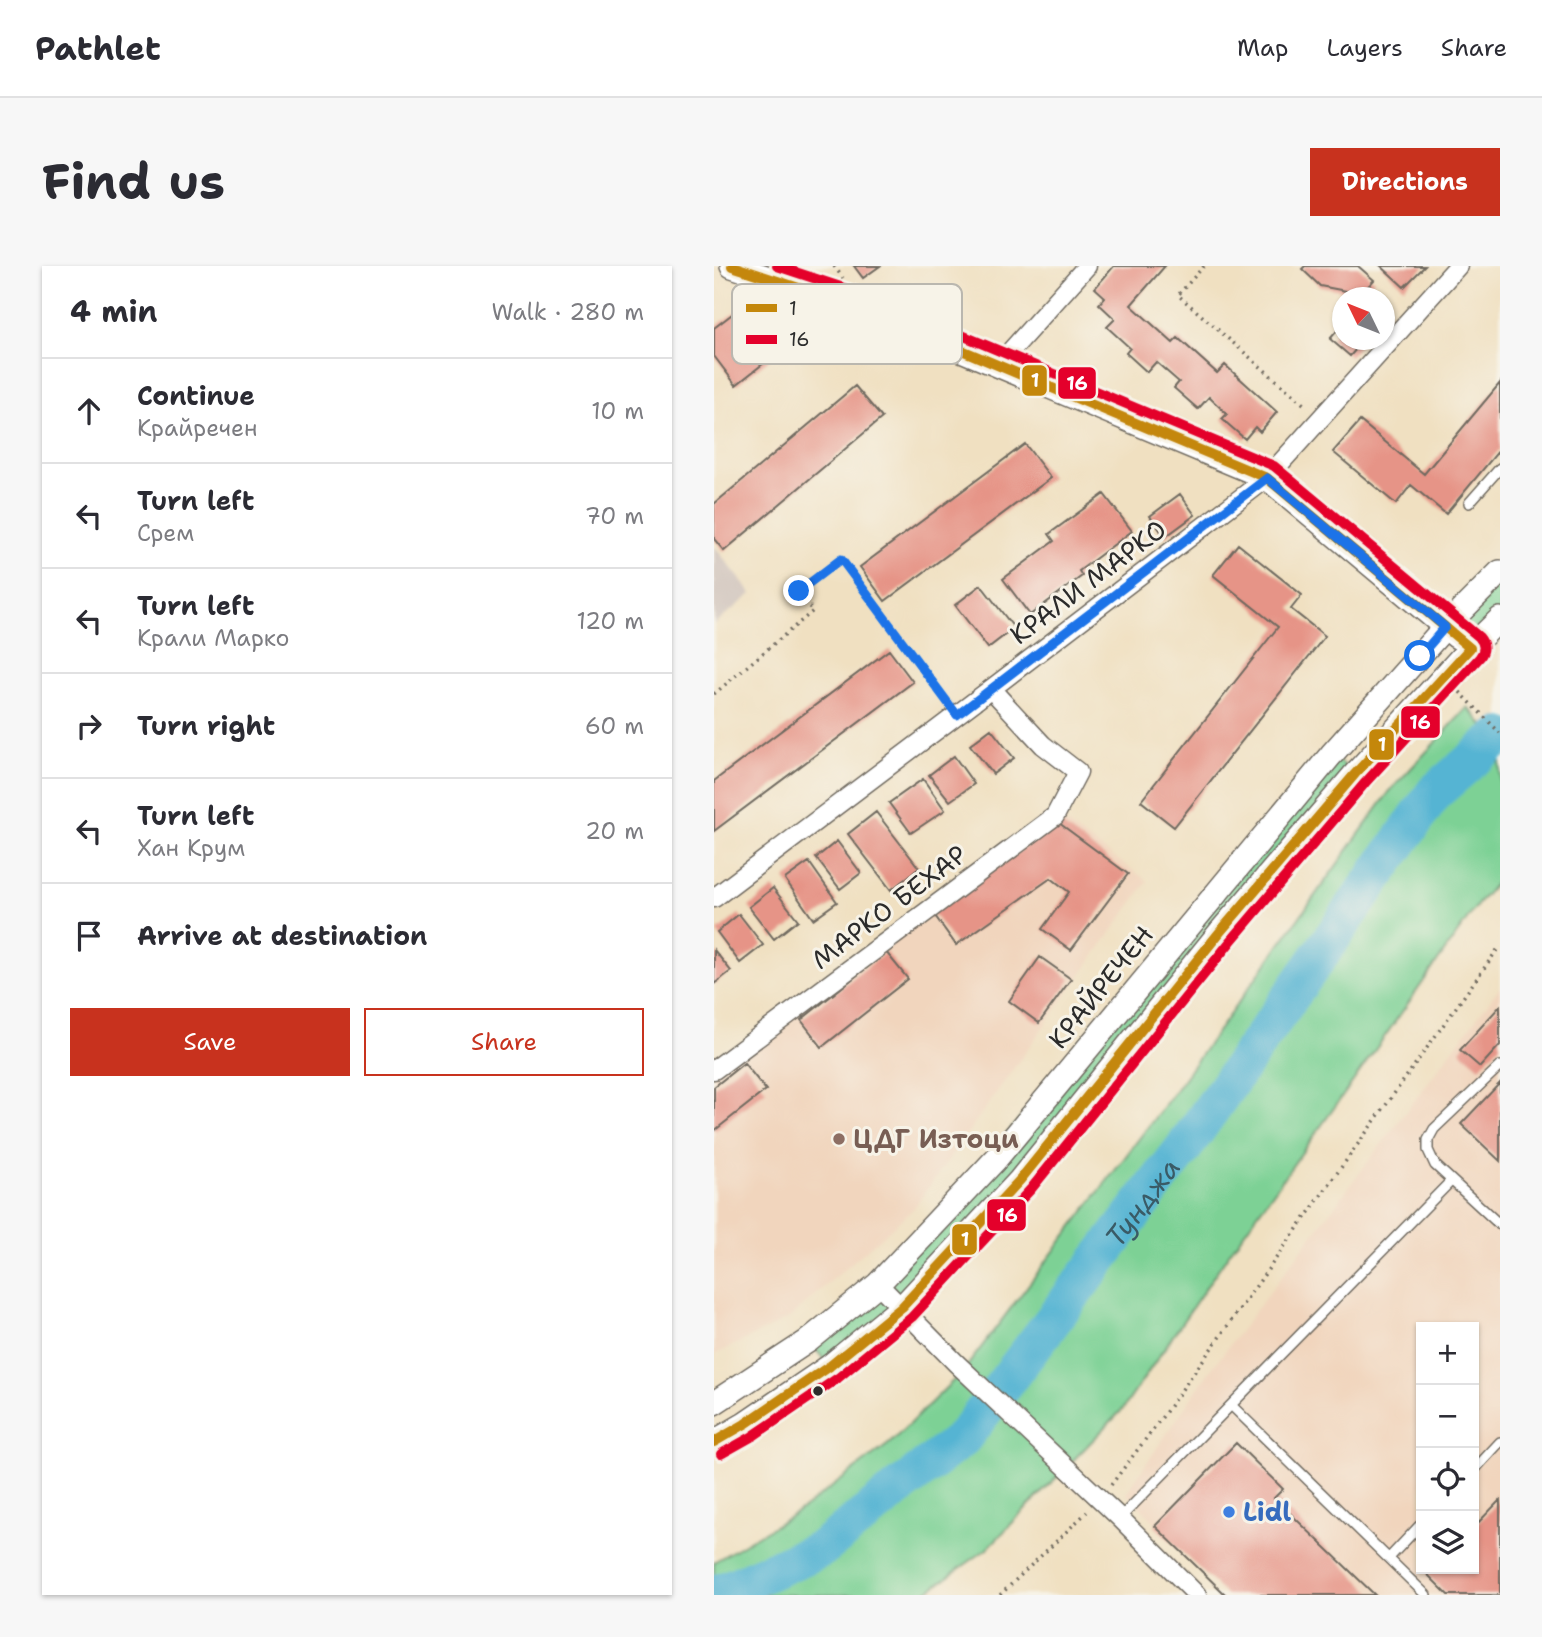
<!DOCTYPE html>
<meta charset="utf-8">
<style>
body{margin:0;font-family:"Shantell Sans",sans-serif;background:#f7f7f7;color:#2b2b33}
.controls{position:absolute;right:21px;bottom:21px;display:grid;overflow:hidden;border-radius:0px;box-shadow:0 2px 5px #0004}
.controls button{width:63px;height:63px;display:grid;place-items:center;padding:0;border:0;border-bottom:2px solid #e1e1e2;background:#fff;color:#2b2b33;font:35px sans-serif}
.compass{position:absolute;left:618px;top:21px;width:63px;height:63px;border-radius:50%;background:#fff;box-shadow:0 2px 5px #0004;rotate:313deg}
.stop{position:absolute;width:21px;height:21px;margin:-16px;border:5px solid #1a73e8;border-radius:50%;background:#fff}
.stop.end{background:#1a73e8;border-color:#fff;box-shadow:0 2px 7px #0008}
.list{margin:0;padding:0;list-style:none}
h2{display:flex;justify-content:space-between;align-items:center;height:91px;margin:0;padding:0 28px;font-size:30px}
h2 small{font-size:23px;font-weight:400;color:#7c7c81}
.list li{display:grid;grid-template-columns:46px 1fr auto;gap:21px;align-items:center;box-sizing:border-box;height:105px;padding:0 28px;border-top:2px solid #e1e1e2}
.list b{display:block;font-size:26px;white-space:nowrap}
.list p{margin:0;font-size:23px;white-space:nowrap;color:#7c7c81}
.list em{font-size:23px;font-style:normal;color:#7c7c81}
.actions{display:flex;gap:14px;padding:21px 28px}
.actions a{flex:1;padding:16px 0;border:2px solid #c8321e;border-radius:0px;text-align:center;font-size:24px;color:#c8321e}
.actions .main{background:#c8321e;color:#fff}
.icon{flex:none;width:38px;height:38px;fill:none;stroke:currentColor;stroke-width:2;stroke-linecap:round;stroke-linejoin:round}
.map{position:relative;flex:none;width:786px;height:1329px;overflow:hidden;border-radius:0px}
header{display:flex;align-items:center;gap:42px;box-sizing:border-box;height:98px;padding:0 35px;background:#fff;border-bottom:2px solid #e1e1e2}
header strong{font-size:33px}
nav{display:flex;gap:38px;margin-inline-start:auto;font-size:24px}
.intro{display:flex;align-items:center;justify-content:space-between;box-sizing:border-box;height:168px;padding:0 42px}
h1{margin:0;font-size:49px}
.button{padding:18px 32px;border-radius:0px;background:#c8321e;color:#fff;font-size:24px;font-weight:700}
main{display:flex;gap:42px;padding:0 42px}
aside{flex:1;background:#fff;border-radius:0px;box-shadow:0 2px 5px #0004}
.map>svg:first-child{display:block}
.built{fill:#f1d5bd;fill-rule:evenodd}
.industrial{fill:#cec1ba}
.green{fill:#7dd195;stroke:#547e60;stroke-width:2}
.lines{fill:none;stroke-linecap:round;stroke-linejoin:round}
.river{stroke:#55b4d3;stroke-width:38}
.building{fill:#e69487}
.service-casing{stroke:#706a60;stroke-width:12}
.minor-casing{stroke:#706a60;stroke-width:21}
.tertiary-casing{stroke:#706a60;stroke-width:26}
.path{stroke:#706a60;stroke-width:3.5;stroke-dasharray:2 5;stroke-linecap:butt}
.service{stroke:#fff;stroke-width:9}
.minor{stroke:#fff;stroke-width:18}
.tertiary{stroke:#fff;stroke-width:23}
.bus-1-casing{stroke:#f7f3e8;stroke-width:16}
.bus-2-casing{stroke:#f7f3e8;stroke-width:16}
.bus-1{stroke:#c4870b;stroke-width:10}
.bus-2{stroke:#e4002b;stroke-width:10}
.route{stroke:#1a73e8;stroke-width:9}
.education-dot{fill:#8d6e63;stroke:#f7f3e8;stroke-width:2.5}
.bus-dot{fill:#2b2b2b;stroke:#f7f3e8;stroke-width:2.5}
.shop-dot{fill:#3f7fe0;stroke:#f7f3e8;stroke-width:2.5}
.labels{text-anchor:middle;stroke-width:6;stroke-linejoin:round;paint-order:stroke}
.street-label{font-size:26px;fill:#2b2b2b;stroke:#f7f3e8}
.education-label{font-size:26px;font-weight:bold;fill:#785e54;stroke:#f7f3e8;text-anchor:start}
.shop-label{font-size:26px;font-weight:bold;fill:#366cbe;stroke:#f7f3e8;text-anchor:start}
.water-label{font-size:28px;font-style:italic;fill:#3a5b66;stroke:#f7f3e8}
.key{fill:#f7f3e8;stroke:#bab7af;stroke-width:2}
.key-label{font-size:19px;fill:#2b2b2b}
.line-badge{stroke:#f7f3e8;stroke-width:2.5}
.badge-label{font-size:19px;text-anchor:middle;font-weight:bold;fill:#fff}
</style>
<header>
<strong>Pathlet</strong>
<nav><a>Map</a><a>Layers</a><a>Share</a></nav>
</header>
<div class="intro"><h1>Find us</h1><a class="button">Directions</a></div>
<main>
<aside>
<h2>4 min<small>Walk · 280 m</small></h2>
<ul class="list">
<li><svg class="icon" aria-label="ahead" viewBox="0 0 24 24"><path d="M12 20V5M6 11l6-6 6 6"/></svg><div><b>Continue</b><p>Крайречен</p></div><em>10 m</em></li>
<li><svg class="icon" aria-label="left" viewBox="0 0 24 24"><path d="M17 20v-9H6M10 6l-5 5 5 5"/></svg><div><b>Turn left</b><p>Срем</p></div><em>70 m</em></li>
<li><svg class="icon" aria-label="left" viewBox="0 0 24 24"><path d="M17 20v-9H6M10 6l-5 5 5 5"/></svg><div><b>Turn left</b><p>Крали Марко</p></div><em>120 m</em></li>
<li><svg class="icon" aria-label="right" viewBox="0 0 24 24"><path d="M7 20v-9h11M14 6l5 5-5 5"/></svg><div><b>Turn right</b></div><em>60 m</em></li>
<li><svg class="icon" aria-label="left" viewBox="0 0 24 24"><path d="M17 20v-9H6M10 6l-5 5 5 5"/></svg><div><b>Turn left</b><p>Хан Крум</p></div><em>20 m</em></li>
<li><svg class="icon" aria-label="arrive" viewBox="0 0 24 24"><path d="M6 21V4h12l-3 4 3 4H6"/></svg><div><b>Arrive at destination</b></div></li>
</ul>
<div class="actions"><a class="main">Save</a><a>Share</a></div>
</aside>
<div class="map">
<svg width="786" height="1329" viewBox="0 0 786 1329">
<rect width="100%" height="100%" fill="#f7f3e8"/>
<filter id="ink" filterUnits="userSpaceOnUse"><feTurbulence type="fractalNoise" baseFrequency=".0143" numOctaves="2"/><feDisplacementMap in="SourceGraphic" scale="14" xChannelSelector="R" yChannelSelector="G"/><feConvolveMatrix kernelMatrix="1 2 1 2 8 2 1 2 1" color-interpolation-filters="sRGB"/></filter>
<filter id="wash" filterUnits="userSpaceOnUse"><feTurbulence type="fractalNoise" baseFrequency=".00686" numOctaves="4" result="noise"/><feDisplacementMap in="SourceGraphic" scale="28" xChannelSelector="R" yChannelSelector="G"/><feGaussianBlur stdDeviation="1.57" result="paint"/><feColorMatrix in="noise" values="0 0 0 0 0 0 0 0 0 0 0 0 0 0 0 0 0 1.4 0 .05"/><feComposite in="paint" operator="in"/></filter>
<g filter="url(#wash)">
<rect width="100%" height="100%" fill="#f0e0c1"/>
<path class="built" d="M341,550l93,65 -235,328 -124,109 -75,37v-285z
M786,721v608h-272l-102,-102 81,-118zM707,1061h53v242h-53z"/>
<path class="industrial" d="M0,280l38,48 -38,30z"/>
<path class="green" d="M786,306v47l-30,29 -25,-21z
M754,441l32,38v133l-22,26 -131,186 -119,165 -105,154 -136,140 -65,46h-205l-3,-6v-27l90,-54 86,-65 74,-73 205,-271 221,-308z
M617,489l24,19 -335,406 -190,186 -22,-25 70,-57z"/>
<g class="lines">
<path class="river" id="s1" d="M1,1329l106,-46 142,-111 220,-289 252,-357 65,-56"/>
</g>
<g id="blocks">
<path class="building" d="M140,0h26l-17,12z
M400,0h51l-34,39 42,38 5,-5 39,35 8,-8 52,47 -17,20 -5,-5 -10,12 -23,-20 5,-5 -18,-17 -11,12 -24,-21 5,-6 -23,-20 -9,10 -21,-19 4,-5 -23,-21 8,-8 -16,-15 6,-7 -10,-9z
M591,0h53l16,14 -13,14 -41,-8 -18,-17z
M667,0h44l-21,21z
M47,26l35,46 -60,47 -22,-29v-28z
M628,59v15h22l-14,16 -20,-17z
M786,117v66l-54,65 -35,-29 -15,19 -63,-52 27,-31 64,53z
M141,120l27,32 -158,133 -10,-12v-35z
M311,178l26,34 -166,123 -25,-34z
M390,228l28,37 -53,40 3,5 -52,39 -27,-36 51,-38 -5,-7z
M466,228l15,21 -30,22 -15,-21z
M524,278l64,51 -11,14 34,27 -151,191 -33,-26 137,-174 -65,-52z
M267,319l33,43 -26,20 -33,-43z
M175,384l24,32 -199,149v-50z
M277,463l23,29 -21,16 -23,-29z
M240,490l20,28 -24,17 -21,-26z
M209,513l22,31 -34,23 -22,-30z
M162,546l43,56 -28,22 -43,-56z
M345,557l69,51 -57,76 -29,-21 27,-37 -18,-14 -95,67 -23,-32z
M123,575l24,32 -21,16 -24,-31z
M95,596l28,40 -24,17 -28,-40z
M59,622l25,32 -24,19 -25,-32z
M25,648l24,31 -23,18 -23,-31z
M0,684l17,21 -17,13z
M172,686l22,27 -86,68 -21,-27z
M326,691l31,22 -32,44 -30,-22z
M786,740v39l-20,22 -20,-17z
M30,797l22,27 -52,41v-44z
M786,817v78l-39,-37z
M522,1177l47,46 -9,9 101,97h-149l-71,-69z
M786,1234v95h-52l-21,-21 5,-5h42v-42z"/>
</g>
</g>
<g filter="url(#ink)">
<use href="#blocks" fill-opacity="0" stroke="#706a60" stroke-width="2"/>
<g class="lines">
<g class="service-casing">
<path id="service" d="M755,237l31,-35
M786,800l-66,63 -6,11v10l7,15 65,60
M518,1140l194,189
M760,1204l26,-28
M406,1252l331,-337
M675,1292l32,-34"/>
</g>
<g class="minor-casing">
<path id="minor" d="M284,99l89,-99
M0,632l277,-209 276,-211 191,-212
M0,804l341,-254 23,-44 -35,-27 -52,-56
M164,1018l78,79 164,155 77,77"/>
</g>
<g class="tertiary-casing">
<path id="tertiary" d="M18,0l134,44 401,168 190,159
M0,1137l94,-62 70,-57 118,-125 335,-404 114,-128 55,-55
M0,1176l31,-18 85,-58 72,-59 118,-127 200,-248 135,-158 115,-126 30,-29"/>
</g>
<path class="path" d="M120,0l9,12
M490,0l-26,29 129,112
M746,426l40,41
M0,428l99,-83 -14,-20 42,-32 104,140
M397,1219l49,-65 340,-474
M286,1329l87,-83"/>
<use href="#service" class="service"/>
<use href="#minor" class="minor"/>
<use href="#tertiary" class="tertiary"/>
<g class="bus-1-casing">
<path id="bus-1" d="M0,1176l31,-18 85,-58 72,-59 118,-127 200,-248 135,-158 115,-126 -203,-170 -401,-168 -134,-44"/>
</g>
<g class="bus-2-casing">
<path id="bus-2" d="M7,1188l32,-18 85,-58 74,-61 119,-128 200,-248 134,-158 115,-126c5,-7 5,-13 -1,-20l-205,-171 -403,-169 -94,-31"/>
</g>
<use href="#bus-1" class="bus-1"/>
<use href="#bus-2" class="bus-2"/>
</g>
</g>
<g class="lines" filter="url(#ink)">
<path class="route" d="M85,325l42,-32 116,156 310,-237 178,149 -25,29"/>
</g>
<circle class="education-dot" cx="125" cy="873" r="7"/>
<circle class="bus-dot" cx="104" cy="1125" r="6"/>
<circle class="shop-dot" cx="515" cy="1246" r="7"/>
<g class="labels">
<g class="street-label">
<text transform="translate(374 316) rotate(-37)" y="9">КРАЛИ МАРКО</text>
<text transform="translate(175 641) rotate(-37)" y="9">МАРКО БЕХАР</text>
<text transform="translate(387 721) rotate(-51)" y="9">КРАЙРЕЧЕН</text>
</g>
<g class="education-label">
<text x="139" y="882">ЦДГ Изтоци</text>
</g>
<g class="shop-label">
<text x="529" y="1255">Lidl</text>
</g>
<g class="water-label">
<text dy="10" stroke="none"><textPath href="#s1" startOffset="592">Тунджа</textPath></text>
</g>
</g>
<rect x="18" y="18" width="230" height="80" rx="10" class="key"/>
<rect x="32" y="38" width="31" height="8" fill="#c4870b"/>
<rect x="32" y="69" width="31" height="9" fill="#e4002b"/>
<g class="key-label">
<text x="75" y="49">1</text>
<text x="75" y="80">16</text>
</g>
<g class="line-badge">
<rect x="307" y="98" width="27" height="33" rx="7" fill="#c4870b"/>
<rect x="343" y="100" width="40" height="34" rx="7" fill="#e4002b"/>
<rect x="686" y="439" width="41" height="34" rx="7" fill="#e4002b"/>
<rect x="654" y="462" width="27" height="33" rx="7" fill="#c4870b"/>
<rect x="272" y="932" width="41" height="34" rx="7" fill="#e4002b"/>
<rect x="237" y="957" width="27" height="33" rx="7" fill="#c4870b"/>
</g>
<g class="badge-label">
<text x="321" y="121">1</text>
<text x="363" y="124">16</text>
<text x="706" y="463">16</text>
<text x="668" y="485">1</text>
<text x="293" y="956">16</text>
<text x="251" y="980">1</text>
</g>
</svg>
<div class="controls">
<button>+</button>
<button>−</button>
<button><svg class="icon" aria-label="locate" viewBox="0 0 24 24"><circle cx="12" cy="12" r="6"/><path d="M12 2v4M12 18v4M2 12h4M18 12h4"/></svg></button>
<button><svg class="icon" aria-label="layers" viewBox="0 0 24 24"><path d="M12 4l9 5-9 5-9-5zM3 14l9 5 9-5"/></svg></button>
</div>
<svg class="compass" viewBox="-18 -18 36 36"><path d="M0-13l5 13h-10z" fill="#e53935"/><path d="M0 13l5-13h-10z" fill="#7c7c81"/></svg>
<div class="stop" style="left:706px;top:390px"></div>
<div class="stop end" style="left:85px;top:325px"></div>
</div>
</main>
